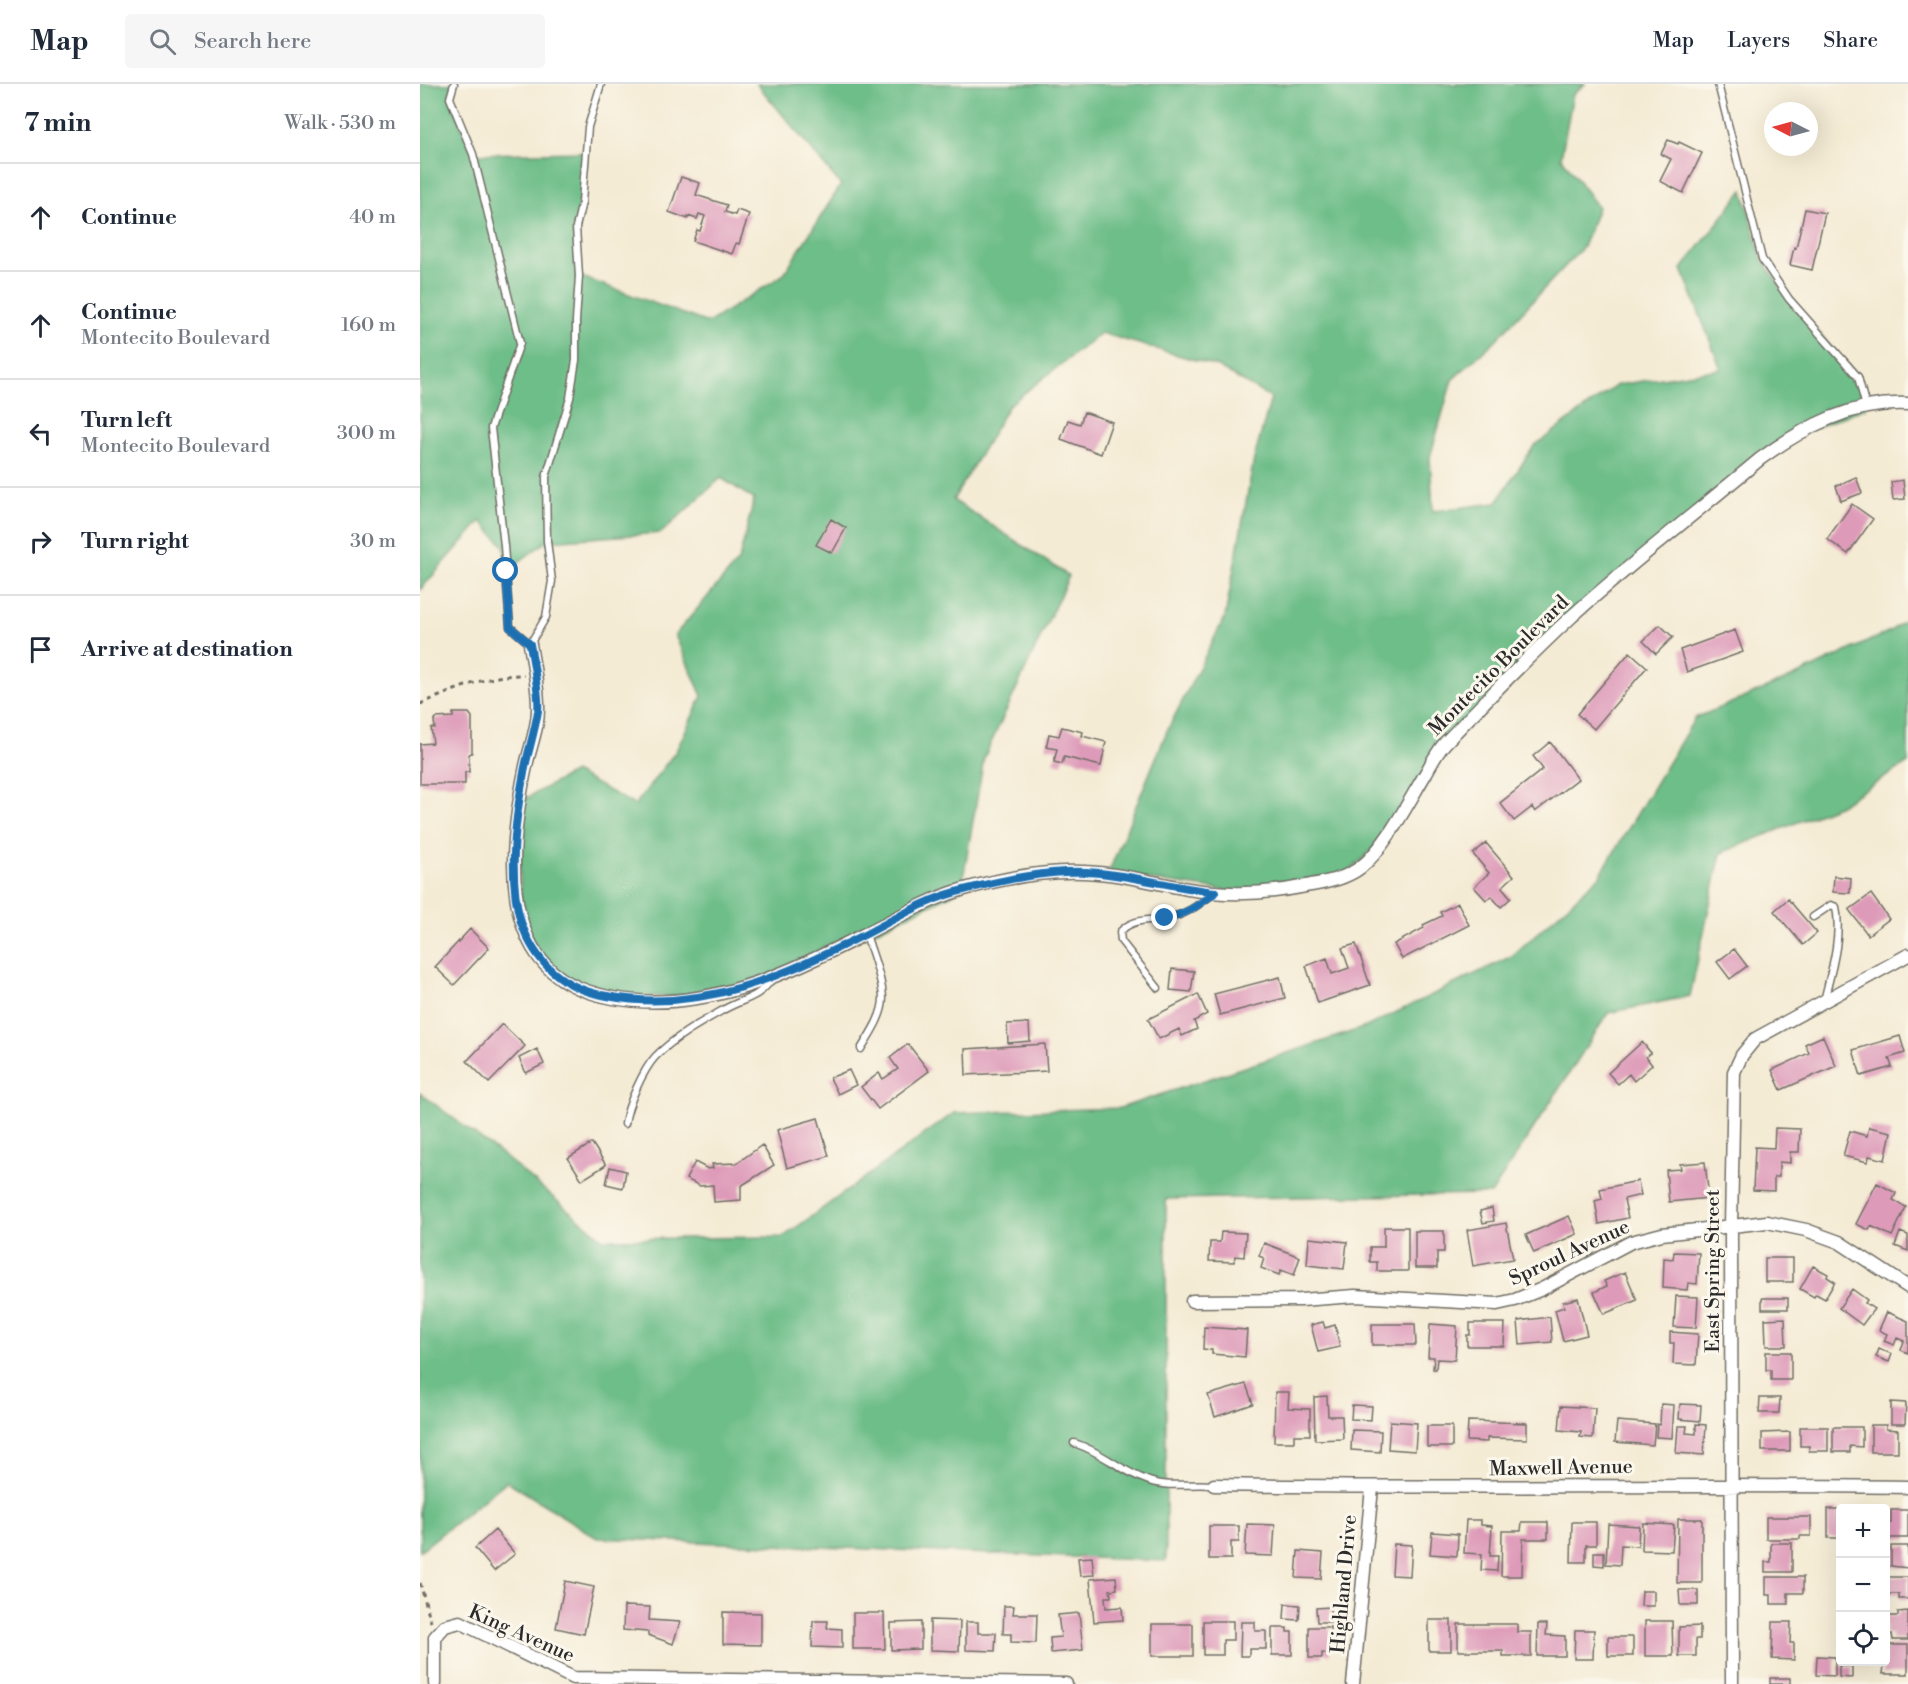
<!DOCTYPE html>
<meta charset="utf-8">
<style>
body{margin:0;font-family:"Libre Bodoni",serif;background:#f6f6f7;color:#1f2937}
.controls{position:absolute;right:18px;bottom:18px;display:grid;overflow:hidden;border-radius:6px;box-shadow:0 6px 24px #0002}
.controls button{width:54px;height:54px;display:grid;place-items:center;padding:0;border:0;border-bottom:2px solid #e0e1e3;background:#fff;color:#1f2937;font:30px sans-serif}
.compass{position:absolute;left:1344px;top:18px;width:54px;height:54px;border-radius:50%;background:#fff;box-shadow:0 6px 24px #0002;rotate:276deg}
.stop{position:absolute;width:18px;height:18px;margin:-14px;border:4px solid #1f6fb2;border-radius:50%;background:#fff}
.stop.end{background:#1f6fb2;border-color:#fff;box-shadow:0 2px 6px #0008}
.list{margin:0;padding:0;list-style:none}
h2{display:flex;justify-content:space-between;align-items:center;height:78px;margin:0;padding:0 24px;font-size:26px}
h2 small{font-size:20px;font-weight:400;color:#747a83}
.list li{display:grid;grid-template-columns:39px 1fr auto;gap:18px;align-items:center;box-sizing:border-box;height:108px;padding:0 24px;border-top:2px solid #e0e1e3}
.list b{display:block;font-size:22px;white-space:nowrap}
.list p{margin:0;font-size:20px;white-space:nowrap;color:#747a83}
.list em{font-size:20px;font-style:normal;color:#747a83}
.icon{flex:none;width:33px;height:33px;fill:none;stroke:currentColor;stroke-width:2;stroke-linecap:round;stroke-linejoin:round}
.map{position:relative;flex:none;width:1488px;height:1600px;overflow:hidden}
header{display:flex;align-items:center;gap:36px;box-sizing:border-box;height:84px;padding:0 30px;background:#fff;border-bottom:2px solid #e0e1e3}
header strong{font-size:28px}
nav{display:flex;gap:33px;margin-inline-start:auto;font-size:21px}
.search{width:420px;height:54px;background:#f6f6f7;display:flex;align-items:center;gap:15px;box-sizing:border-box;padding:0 21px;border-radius:6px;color:#747a83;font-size:22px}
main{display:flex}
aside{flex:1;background:#fff}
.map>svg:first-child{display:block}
.forest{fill:#6ebe89;stroke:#4c745a;stroke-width:1.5}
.building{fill:#de9bb9}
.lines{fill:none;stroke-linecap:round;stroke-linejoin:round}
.service-casing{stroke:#716e66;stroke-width:9}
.minor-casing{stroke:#716e66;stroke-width:15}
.path{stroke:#716e66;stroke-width:3;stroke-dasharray:4.5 4.5;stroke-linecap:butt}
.service{stroke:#fff;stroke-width:6}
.minor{stroke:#fff;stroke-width:12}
.route{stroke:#1f6fb2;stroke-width:8}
.labels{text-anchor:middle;stroke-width:6;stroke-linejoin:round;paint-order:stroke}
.street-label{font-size:20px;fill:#2b2b2b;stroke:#fbf7ec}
</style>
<header>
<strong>Map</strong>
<div class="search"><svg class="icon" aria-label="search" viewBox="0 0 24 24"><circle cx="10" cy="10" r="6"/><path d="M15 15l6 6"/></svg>Search here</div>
<nav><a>Map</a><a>Layers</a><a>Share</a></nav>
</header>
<main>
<aside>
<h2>7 min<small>Walk · 530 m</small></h2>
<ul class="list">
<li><svg class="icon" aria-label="ahead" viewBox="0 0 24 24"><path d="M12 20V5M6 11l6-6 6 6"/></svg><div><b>Continue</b></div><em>40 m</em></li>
<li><svg class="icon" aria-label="ahead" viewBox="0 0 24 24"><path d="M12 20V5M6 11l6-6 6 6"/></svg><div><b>Continue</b><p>Montecito Boulevard</p></div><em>160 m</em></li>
<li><svg class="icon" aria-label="left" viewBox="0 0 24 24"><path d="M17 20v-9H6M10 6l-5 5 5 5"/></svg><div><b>Turn left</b><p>Montecito Boulevard</p></div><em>300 m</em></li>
<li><svg class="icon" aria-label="right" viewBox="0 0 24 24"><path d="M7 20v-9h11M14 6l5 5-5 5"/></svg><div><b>Turn right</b></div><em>30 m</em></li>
<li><svg class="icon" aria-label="arrive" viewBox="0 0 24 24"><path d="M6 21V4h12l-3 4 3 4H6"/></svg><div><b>Arrive at destination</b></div></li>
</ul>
</aside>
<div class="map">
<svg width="1488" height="1600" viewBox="0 0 1488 1600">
<rect width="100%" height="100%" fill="#fbf7ec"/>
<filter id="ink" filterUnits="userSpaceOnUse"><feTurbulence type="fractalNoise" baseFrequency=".0167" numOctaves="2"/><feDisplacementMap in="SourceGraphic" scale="12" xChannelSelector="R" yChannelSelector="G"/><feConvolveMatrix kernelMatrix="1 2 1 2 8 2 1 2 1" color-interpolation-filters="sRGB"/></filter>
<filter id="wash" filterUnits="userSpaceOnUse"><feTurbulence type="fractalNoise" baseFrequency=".008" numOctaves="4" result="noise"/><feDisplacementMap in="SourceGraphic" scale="24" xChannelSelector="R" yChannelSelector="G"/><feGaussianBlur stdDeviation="1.35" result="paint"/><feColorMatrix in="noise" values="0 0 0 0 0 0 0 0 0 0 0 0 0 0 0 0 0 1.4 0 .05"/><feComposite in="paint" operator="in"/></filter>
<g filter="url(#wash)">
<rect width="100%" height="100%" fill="#f4ebd4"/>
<path class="forest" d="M0,0h34l-4,14 23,56 114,-2 -11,75 3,49 129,47 75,-48 58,-90 -84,-101h828l-12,10 -12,63 37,50 -15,40 -88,94 -43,39 -22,77 3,54 63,-8 38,-57 83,-61 104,-16 -39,-100 61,-79 19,69 27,40 69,78 8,30 -78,32 -218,179 -130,131 -47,80 -47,46 -96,19 -142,-20 59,-143 58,-114 29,-158 17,-61 -55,-32 -115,-33 -92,72 -56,95 116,76 -85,182 -23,132 -167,80 -95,27 -103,-2 -48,-27 -27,-48 -2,-118 55,-30 61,33 41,-54 26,-55 -27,-61 64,-75 15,-61 -33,-21 -60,55 -114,8 -41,30 -2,-25 -23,-25 -61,69z
M1488,534v145l-70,43 -117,47 -31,143 -82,17 -117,181 -325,5v362l-569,-23 -90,-57 -87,70v-458l86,65 97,81 180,-2 171,-124 166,-5 246,-81 146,-71 87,-79 96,-159 107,-45 88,-42z"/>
<g id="blocks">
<path class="building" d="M1248,56l10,4 1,-2 23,11 -19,40 -23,-12 11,-22 -10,-5z
M261,93l19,6 -4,12 31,10 -2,7 10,3 2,-5 12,4 -10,30 -3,-1 -4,11 -39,-13 4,-11 3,1 5,-15 -6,-2 -2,5 -9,-3v3l-19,-7z
M1385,125l20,4 -13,57 -22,-5 4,-18 2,1z
M664,328l28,10 -11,32 -40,-15 7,-19 12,4z
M1436,393l6,16 -21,8 -5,-15z
M1483,396l2,19 -12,1 -2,-18z
M1432,420l21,15 -25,35 -21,-15z
M411,435l15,9 -14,25 -16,-8z
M1240,541l13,12 -17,17 -13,-13z
M1315,546l8,22 -56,20 -7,-22z
M1210,568l17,15 -53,62 -17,-15z
M33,629h16l3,4v36l-3,1v18h-4v12h-45v-40l13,-1 -2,-15h4l-1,-7 2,-3 17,-1z
M642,643l21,5 -1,4 24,6 -5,24 -37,-9 -2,7 -8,-2 3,-13 -11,-2 3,-13 10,2z
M1130,658l28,37 -43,33 -3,-5 -18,14 -14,-18 43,-34 -10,-13z
M1066,759l28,33 -12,11 9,11 -10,9 -10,-11 -5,4 -12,-13 15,-14 -16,-19z
M1414,792l17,2 -1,15 -17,-1z
M1451,810l18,25 -21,16 -19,-25z
M1368,815l29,34 -14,12 -29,-34z
M1038,819l11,22 -67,34 -8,-15 30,-16 -1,-3 19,-9 -2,-4z
M50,845l19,19 -35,37 -19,-18z
M936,860l14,41 -52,18 -12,-37 21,-8 5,16 17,-6 -7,-20z
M1314,865l13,17 -17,13 -13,-17z
M752,885l22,2 -3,21 -21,-2z
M860,893l5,21 -65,17 -6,-21z
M778,910l9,20 -13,7 3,8 -15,7 -3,-7 -20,10 -11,-20z
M609,939l1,18 -22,2 -1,-19z
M82,940l23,22 -36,37 -22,-22z
M1403,952l13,30 -55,24 -9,-20 37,-17 -4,-9z
M1480,952l5,17 -16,5 3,9 -31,9 -8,-26z
M1222,958l9,11 -5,4 6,8 -18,16 -5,-7 -11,10 -10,-11z
M488,960l21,27 -51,38 -17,-22 18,-14 4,6 15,-10 -8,-11z
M625,960l2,27 -81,4 -1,-26z
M117,965l7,15 -18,9 -7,-15z
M429,986l7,15 -18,9 -8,-16z
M398,1034l11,38 -42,12 -10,-38z
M1449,1043l22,5 -6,28 -16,-4 -1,6 -25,-6 7,-25 17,5z
M1355,1044l25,1 -1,23h-9v11l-11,-1v15h-5v14l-21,-1 2,-43 19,1z
M172,1059l14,22 -24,15 -14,-22z
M342,1061l12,20 -33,21v14l-27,2 -1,-17 -13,1 -14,-7 9,-17 13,7 5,-1 -1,-4 25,-1z
M1285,1078l4,36 -40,4 -3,-32 15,-1 -1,-5z
M190,1083l16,4 -3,17 -17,-4z
M1218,1097l3,14 -17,4 4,19 -29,6 -4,-23 7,-2 -2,-10z
M1457,1099l19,10 -3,7 13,7 -14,29 -21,-10 -2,4 -13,-6z
M1072,1124l2,13 -11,2 -3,-12z
M1149,1132l8,18 -43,19 -8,-18z
M1086,1139l7,36 -40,7 -6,-36z
M964,1143h24v44h-31v-9h-7v-15h14z
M995,1147h29v21h-7v16h-22z
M801,1148l25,1 -2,24 -9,-1 -1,6 -25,-1 1,-19h10z
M1480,1148l8,3v16l-13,-5z
M889,1154l38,4 -3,27 -37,-4z
M844,1159l36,14 -6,18 -13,-5 -2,5 -18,-7 3,-10 -5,-2z
M1254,1168l25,1 -2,31 -9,-1 -1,7 -24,-2 1,-30 9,1z
M1345,1174h28v24h-28z
M1393,1182l15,8 -1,3 8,5 -10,17 -9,-5 -2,3 -14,-8z
M1205,1188l12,28 -33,14 -10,-22 13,-6 -3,-5z
M1432,1205l15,11 -2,3 9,6 -12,16 -23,-17z
M1256,1212l22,1 -2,31 -22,-1z
M1158,1214l9,37 -24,6 -8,-31 9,-3 -1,-5z
M1342,1214h26v11h-26z
M1467,1228l21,9v32l-7,-3 3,-9 -7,-3 -3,7 -10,-4 3,-7 -8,-4z
M1130,1233l2,25 -32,3 -2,-24z
M1365,1234l1,28h-20l-1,-27z
M903,1238l2,6 10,-3 5,22 -22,5 -7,-27z
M1050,1239h35l-1,23h-37v-11h3z
M952,1240h43l1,21h-44z
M1010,1240l27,2 -2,34 -18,-1 -1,10h-3l1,-12h-6z
M784,1243l43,3 -2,27 -33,-3v-4l-9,-1z
M1250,1248l28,2 -2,31 -23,-1 1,-21h-4z
M1459,1265l13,5 -3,8 -13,-5z
M1346,1268h25v28h-20v-10h-5z
M826,1300l7,20 -38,13 -7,-22z
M855,1308h14l-1,16 22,1v26h-16v7h-20z
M907,1312l1,20h14l1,23 -28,1 -1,-43z
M1340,1314h20l-1,15h-20z
M1471,1318l15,1 -1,21h-14z
M1241,1320l13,1 -2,33 -16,-1 1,-13 3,1z
M1260,1320l21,1 -1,16 -21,-2z
M932,1321l20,1 -1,14 -20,-1z
M1141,1322l34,2 -2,30 -13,-1 1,-5 -22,-2z
M970,1337l27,2 -2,28 -27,-2z
M1048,1337l59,2v16l-40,-1v4l-20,-1z
M1197,1337l38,3 -2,21 -38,-3z
M1276,1340l10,1 -2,30 -28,-2 2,-27h9l-1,7 10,1z
M1451,1341h15v4l12,1v22h-27z
M1007,1342h25v21h-25z
M1380,1343h28v24h-19v-5h-9z
M1413,1343h29v20l-12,-1v6h-17z
M932,1346l29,1 -1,21 -29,-2z
M1370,1348v19h-28v-18z
M1408,1425h10l1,29h-11z
M1471,1426h17v28h-22v-15h5z
M1346,1433h45v19h-11v3h-34z
M1258,1435h24v64h-25z
M1046,1436h15v5l11,1 -2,30h8l-1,15 -16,-1 1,-16 -18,-1z
M1102,1438h26v17h-25l-1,37h-21l1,-45h19z
M1152,1438h24v23h-10v17h-15z
M1223,1439l31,2 -2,26 -30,-1z
M827,1440l28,1 -2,31 -28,-1z
M1188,1440l31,2 -1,20 -17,-1 -1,20 -14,-1z
M789,1442h30v16h-8v17h-22z
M75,1446l20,24 -21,17 -19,-23z
M1012,1448l26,2 -1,22 -27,-2z
M1351,1459h21v29h-27v-10h6z
M974,1460l18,1 -2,31 -18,-1z
M1471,1462h17v22l-17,-2z
M878,1467l25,2 -2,26 -25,-1z
M1174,1468h10v14l-10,-1z
M672,1473l2,18 -14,1 -2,-18z
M696,1493l1,12 -7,1 1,7h-6l1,11 16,-1 1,13 -29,2 -4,-43z
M1346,1493h37v16h-15v11h-17v-9h-5z
M1466,1493h22v22h-9v-5h-13z
M145,1497l29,6 -10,47 -28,-6z
M1259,1506h19v15h-18z
M1222,1507h12v15h-13z
M865,1520l15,1 -1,15 -15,-1z
M204,1522l26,1 -1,13 31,2 -7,22 -25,-9v-3l-25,-2z
M584,1522h10l-1,8h24l-1,29 -25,-1v-8h-8z
M910,1523v15h-13l-1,-14z
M1488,1527v29h-15l-1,-6h-6v-18h12v-4z
M303,1528l38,1v32l-38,-1z
M433,1529h31l1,36h-32z
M659,1529l4,37 -32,3 -1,-15 11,-1 -3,-22z
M510,1536l30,1 -1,30 -29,-1z
M1009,1536h22v31h-22z
M393,1537h15l-1,7 15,1v19l-30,-1z
M783,1537h30v19h-10v15h-20z
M1225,1537h27l1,35h-28z
M501,1538v27l-30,1v-27z
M546,1538h12v11h18l-1,18 -29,-1z
M821,1538h14v9h11v18h-17v7h-9z
M1353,1538h18l-1,21h4v17l-22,-1z
M732,1540h41v32h-41z
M1038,1540h59v8h14v24h-28v-5h-45z
M1118,1540h9l-1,11 19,1v20h-28z
M1280,1542v13h-4v17h-17v-29z
M889,1543h21v27l-8,-1v5h-13z
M852,1544h15v4h5v23h-20z
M1155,1546h19l-1,29h-19z
M1188,1553h25v19h-25z
M1470,1561h18v29h-25l3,-25h4z
M1397,1572l18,1v19l-19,-1z
M1419,1582h13v12l-13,-1z
M1350,1594h20v6h-20z"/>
</g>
</g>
<g filter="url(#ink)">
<use href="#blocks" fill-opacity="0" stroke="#716e66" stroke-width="1.5"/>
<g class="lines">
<g class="service-casing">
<path id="service" d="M34,0l-4,14 23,56 47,189 -29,85 13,118 6,81 20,17 16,-27 6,-36 -5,-40 -1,-64 24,-79 6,-38v-39l3,-45 -3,-49 6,-25 6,-75 13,-43
M1298,0l44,175 27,40 69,78 8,30
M1393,833l18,-12 5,2c6,30 -5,65 -12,94
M738,904l-37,-47 -1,-9c14,-16 34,-10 52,-15 16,-3 28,-14 41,-23
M441,965c9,-15 22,-33 22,-51 -1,-21 -11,-44 -17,-64
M205,1040c2,-18 18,-54 30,-67 18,-19 45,-34 68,-47 21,-12 35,-11 49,-31
M654,1359c27,8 48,29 75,38 20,7 43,2 65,4"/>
</g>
<g class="minor-casing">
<path id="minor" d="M110,560c3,20 8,42 8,62 1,19 -8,41 -12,60 -12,57 -24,139 12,190 18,25 44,36 75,42 89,16 175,-24 252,-64 32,-16 62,-34 96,-44 39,-11 82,-20 123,-18 35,1 70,11 104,17 42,7 82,5 123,-4 17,-3 36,-7 50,-18 25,-20 48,-66 65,-94 6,-11 11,-21 19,-30 40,-42 82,-85 125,-125 61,-55 127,-106 190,-159 44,-32 92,-58 148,-55
M772,1217l109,-1 54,-4 142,8 18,-4 27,-11 89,-47 31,-8 105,-12 39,8 33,12 69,45
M794,1401c231,4 463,-1 694,2
M15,1600v-47l10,-11 15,-4 113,56 493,6
M933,1600l19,-196
M1312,1600l-1,-458 3,-154 8,-17 13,-16 153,-84"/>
</g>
<path class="path" d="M0,620c33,-13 67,-30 104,-29
M0,1499l11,39"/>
<use href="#service" class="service"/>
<use href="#minor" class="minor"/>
</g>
</g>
<g class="lines" filter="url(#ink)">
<path class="route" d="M86,487l4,56 20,17c3,18 10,51 8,67 -3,19 -9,38 -13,56 -9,47 -18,109 -4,155 14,41 43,67 86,74 93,18 176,-20 257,-61 33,-17 64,-37 100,-45 40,-10 82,-20 123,-18 43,2 86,16 129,20 -16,12 -31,24 -51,26"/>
</g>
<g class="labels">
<g class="street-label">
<text transform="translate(1078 581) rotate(-45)" y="7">Montecito Boulevard</text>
<text transform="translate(1149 1168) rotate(-25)" y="7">Sproul Avenue</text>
<text transform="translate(1292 1187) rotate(-90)" y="7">East Spring Street</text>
<text transform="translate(1141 1383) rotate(-1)" y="7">Maxwell Avenue</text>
<text transform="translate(923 1500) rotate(-85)" y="7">Highland Drive</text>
<text transform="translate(102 1549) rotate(24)" y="7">King Avenue</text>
</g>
</g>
</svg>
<div class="controls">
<button>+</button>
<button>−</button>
<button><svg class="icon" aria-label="locate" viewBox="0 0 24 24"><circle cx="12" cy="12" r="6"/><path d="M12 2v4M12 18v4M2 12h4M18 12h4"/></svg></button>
</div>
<svg class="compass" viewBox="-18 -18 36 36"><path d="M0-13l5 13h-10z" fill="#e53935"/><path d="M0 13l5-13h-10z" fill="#747a83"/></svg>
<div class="stop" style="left:86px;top:487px"></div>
<div class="stop end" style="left:745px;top:834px"></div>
</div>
</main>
